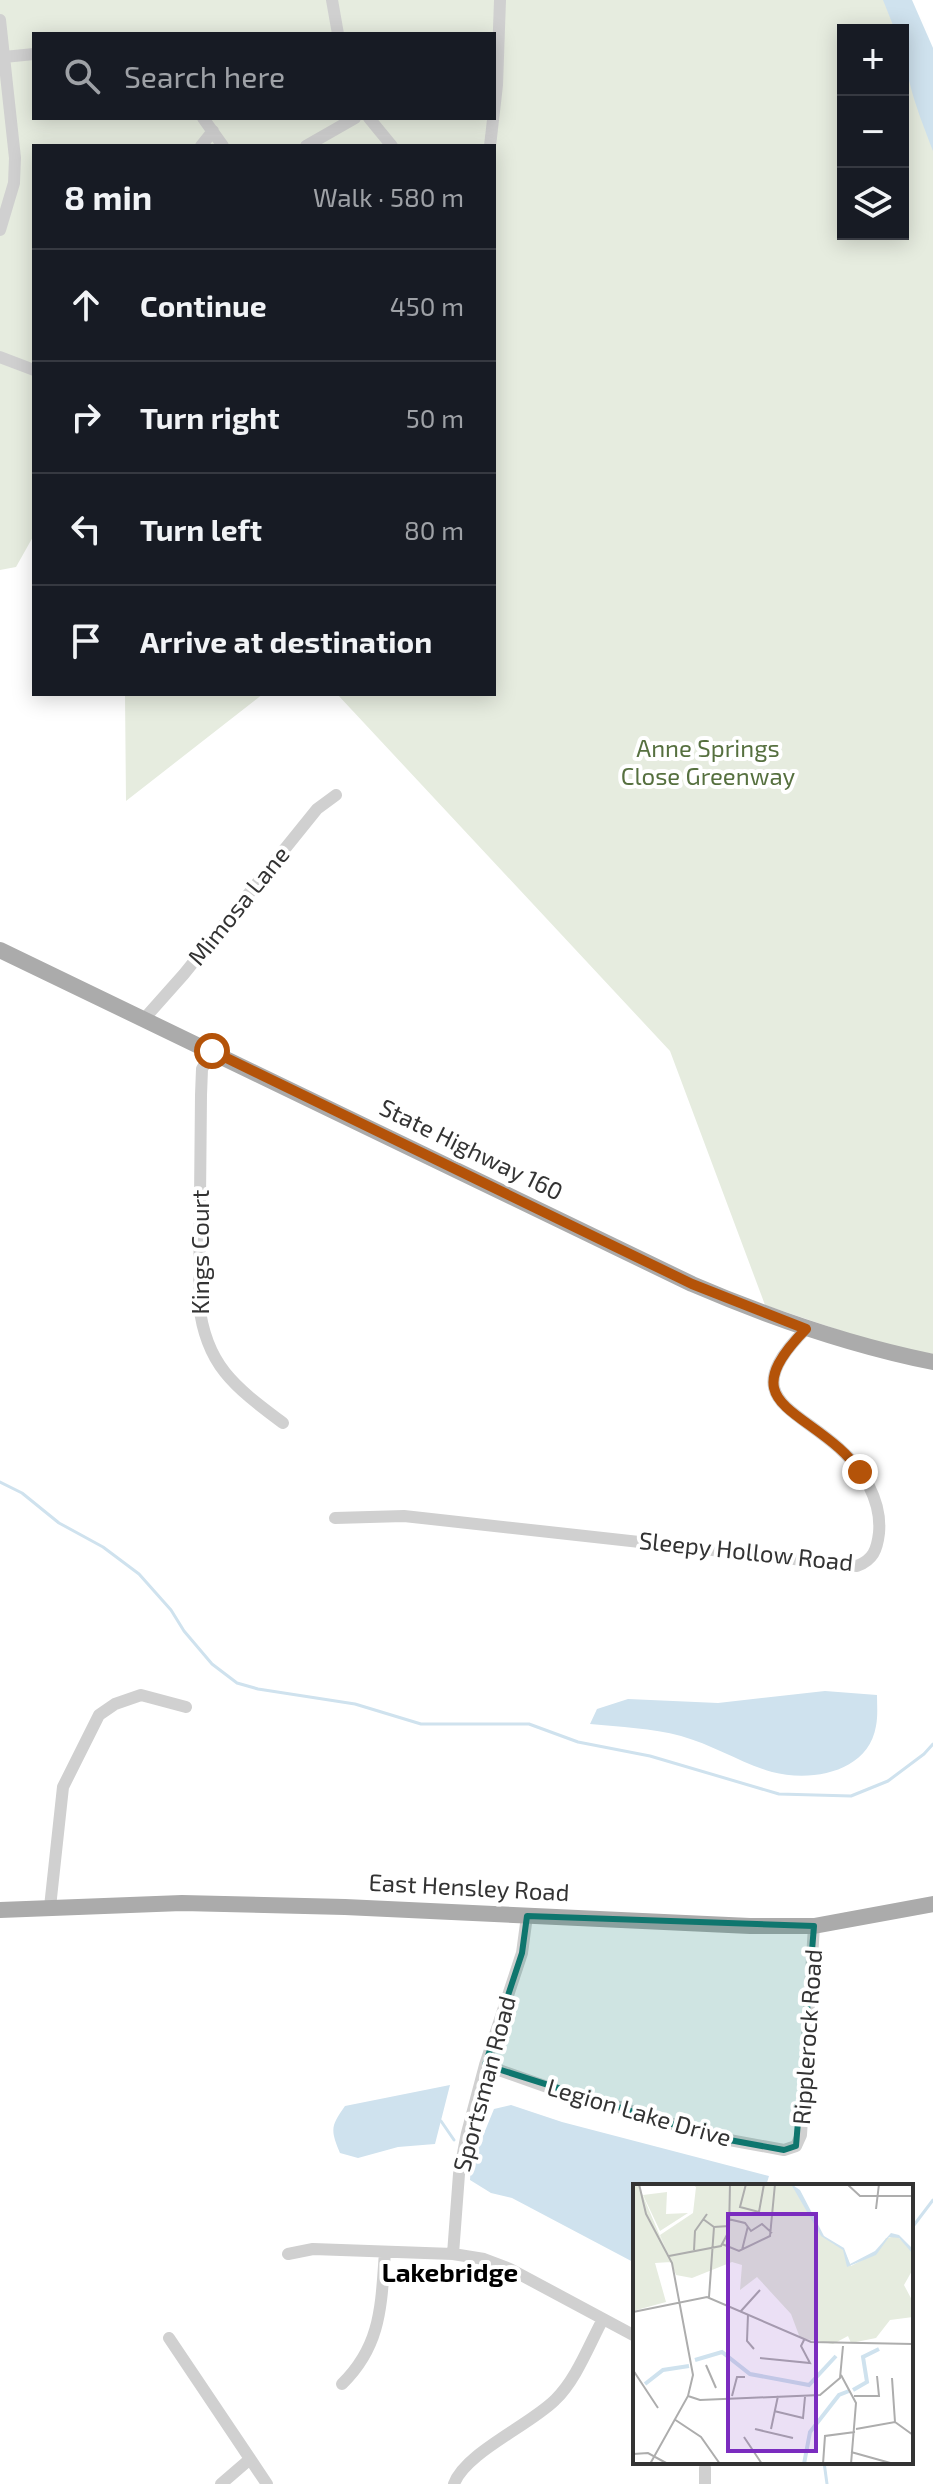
<!DOCTYPE html>
<meta charset="utf-8">
<style>
body{margin:0;font-family:"Exo 2",sans-serif;background:#242831;color:#f1f3f6}
.controls{position:absolute;right:24px;top:24px;display:grid;overflow:hidden;border-radius:0px;box-shadow:0 4px 20px #0003}
.controls button{width:72px;height:72px;display:grid;place-items:center;padding:0;border:0;border-bottom:2px solid #363941;background:#171b24;color:#f1f3f6;font:40px sans-serif}
.stop{position:absolute;width:24px;height:24px;margin:-18px;border:6px solid #b45309;border-radius:50%;background:#fff}
.stop.end{background:#b45309;border-color:#fff;box-shadow:0 2px 8px #0008}
.list{margin:0;padding:0;list-style:none}
h2{display:flex;justify-content:space-between;align-items:center;height:104px;margin:0;padding:0 32px;font-size:34px}
h2 small{font-size:26px;font-weight:400;color:#9ea1a6}
.list li{display:grid;grid-template-columns:52px 1fr auto;gap:24px;align-items:center;box-sizing:border-box;height:112px;padding:0 32px;border-top:2px solid #363941}
.list b{display:block;font-size:30px;white-space:nowrap}
.list em{font-size:26px;font-style:normal;color:#9ea1a6}
.icon{flex:none;width:44px;height:44px;fill:none;stroke:currentColor;stroke-width:2;stroke-linecap:round;stroke-linejoin:round}
.map{position:relative;flex:none;width:933px;height:2484px;overflow:hidden}
.search{position:absolute;background:#171b24;box-shadow:0 4px 20px #0003;left:32px;top:32px;width:464px;height:88px;display:flex;align-items:center;gap:20px;box-sizing:border-box;padding:0 28px;border-radius:0px;color:#9ea1a6;font-size:30px}
.panel{position:absolute;background:#171b24;box-shadow:0 4px 20px #0003;left:32px;top:144px;width:464px;height:552px;border-radius:0px}
.map>svg:first-child{display:block}
.green{fill:#e6ecdf;fill-rule:evenodd}
.water{fill:#cfe2ee}
.lines{fill:none;stroke-linecap:round;stroke-linejoin:round}
.stream{stroke:#cfe2ee;stroke-width:3}
.minor{stroke:#d0d0d0;stroke-width:12}
.major{stroke:#ababab;stroke-width:16}
.route{stroke:#b45309;stroke-width:10}
.marked{fill:#0f766e;fill-opacity:0.2;stroke:#0f766e;stroke-width:6;stroke-linejoin:round}
.labels{text-anchor:middle;stroke-width:8;stroke-linejoin:round;paint-order:stroke}
.park-label{font-size:24px;fill:#56703f;stroke:#fff}
.street-label{font-size:24px;fill:#333;stroke:#fff}
.neighbourhood-label{font-size:26px;font-weight:bold;fill:#000;stroke:#fff}
.inset-river{fill:none;stroke:#cfe2ee;stroke-width:4}
.inset-road{fill:none;stroke:#adadad;stroke-width:2}
.view{fill:#7b2cbf;fill-opacity:0.15;stroke:#7b2cbf;stroke-width:4}
.inset-edge{fill:none;stroke:#333;stroke-width:4}
</style>
<div class="map">
<svg width="933" height="2484" viewBox="0 0 933 2484">
<rect width="100%" height="100%" fill="#fff"/>
<path class="green" d="M0,0h898l35,98v1256l-53,-10 -115,-39 -95,-254 -333,-357h157v-548h-460v389l-18,32 -16,3zM843,30h60v204h-60zM34,34h460v84h-460z
M125,694h138l-137,107z"/>
<path class="water" d="M883,0h29l21,48v103c-16,-42 -30,-76 -30,-121h-8z
M825,1691l52,4c0,10 1,21 -1,31 -8,47 -65,56 -104,46 -31,-9 -59,-27 -91,-36 -29,-8 -61,-9 -91,-12l7,-15 31,-10 90,4z
M450,2085l-15,59 -37,3 -40,11 -18,-5c-10,-24 -9,-27 5,-47z
M511,2105l51,17 207,54 -3,10h-131v77l-123,-65 -21,-5 -21,-13 1,-15 23,-56z"/>
<g class="lines">
<path class="stream" d="M0,1482l22,11 37,30 44,24 36,27 32,36 13,21 28,33 25,19 21,6 97,15 66,20h108l49,18 72,14 129,38 72,2 37,-15 36,-27 9,-10
M441,2121l13,19
M911,2229l22,-29
M824,2462l3,22"/>
<path class="minor" d="M332,0l6,34
M0,20l15,138 -1,25 -14,47
M4,57l30,-3
M203,118l20,28
M369,118l23,28
M201,146l12,-15
M306,146l49,-28
M490,146l7,-61 3,-85
M0,357l34,13
M144,1019l40,-45 133,-165 19,-14
M212,1051l-10,18 -1,26 -2,209c7,62 36,83 84,119
M335,1518l69,-2 453,50c16,-6 20,-16 22,-33 3,-32 -16,-64 -40,-85 -49,-43 -101,-51 -33,-119
M50,1907l13,-120 36,-72 16,-11 26,-9 45,12
M485,2065l85,30 43,10 100,32 71,13 12,-4 5,-11 13,-209
M288,2254l25,-5 140,5 31,5 26,10 125,67
M453,2254l6,-80 8,-41 18,-68 37,-112 5,-37
M169,2338l98,146
M342,2384c40,-39 39,-80 43,-132
M221,2484l29,-25
M454,2484c11,-31 76,-59 101,-84 21,-20 34,-55 48,-81
M705,2484v-16"/>
<path class="major" d="M0,950l692,334c79,34 157,61 241,78
M0,1910l182,-7 163,4 405,19h64l119,-22"/>
</g>
<g class="lines">
<path class="route" d="M212,1051l480,233 114,45c-68,69 -16,76 33,119 8,7 15,15 21,24"/>
</g>
<path class="marked" d="M527,1916l287,10 -18,220 -12,4 -71,-13 -228,-72 37,-112z"/>
<g class="labels">
<g class="park-label">
<text x="708" y="757">Anne Springs<tspan x="708" dy="28">Close Greenway</tspan></text>
</g>
<g class="street-label">
<text transform="translate(239 906) rotate(-51)" y="8">Mimosa Lane</text>
<text transform="translate(471 1150) rotate(26)" y="8">State Highway 160</text>
<text transform="translate(201 1252) rotate(-90)" y="8">Kings Court</text>
<text transform="translate(746 1552) rotate(6)" y="8">Sleepy Hollow Road</text>
<text transform="translate(469 1888) rotate(3)" y="8">East Hensley Road</text>
<text transform="translate(808 2037) rotate(-86)" y="8">Ripplerock Road</text>
<text transform="translate(485 2084) rotate(-75)" y="8">Sportsman Road</text>
<text transform="translate(639 2113) rotate(16)" y="8">Legion Lake Drive</text>
</g>
<g class="neighbourhood-label">
<text x="450" y="2282">Lakebridge</text>
</g>
</g>
<g transform="translate(633 2184)">
<rect width="280" height="280" fill="#fff"/>
<path d="M0,0h5l33,78 -16,1 11,39 -33,9zM58,0h102l29,51 22,15 7,16 25,-13 10,-15 11,-2 16,16v17l-9,16 9,17v15l-23,3 -14,18 -25,5 -3,-7 -15,8 -33,-6 -9,-24 -34,-37 -17,13 2,-25 -10,-3 -40,16 -16,-3 -16,-40 33,-22 3,-26zM34,8l-1,22 22,-1 -28,18 -17,-36z" fill="#e6ecdf"/>
<path d="M158,0l9,6 24,46 20,12 6,16 25,-13 16,-18 8,2 14,14v5l-14,-16 -10,-1 -13,18 -29,12 -4,-17 -22,-14z" fill="#cfe2ee"/>
<path class="inset-river" d="M62,176l27,-8 28,22 59,11 27,-29M12,200l18,-14 26,-4M220,206l14,-8 -4,-25 16,-8M171,280l6,-32 29,-37 10,-4"/>
<path class="inset-road" d="M6,0l7,30 26,49 21,112 -5,21 -38,68M113,0l-6,23 19,5 5,-28M214,0l13,12h53M243,25l3,-25M70,35l11,8 15,-1M95,35l17,4 6,8 11,-7 10,9M89,60l17,7 31,-15 5,-52M61,66l1,-19 12,-17M109,66l6,-24M36,72l52,-10 8,-15 1,-47M76,113l5,-70M108,127l19,-21M0,128l74,-15 104,45 102,2M115,130l-1,27 7,8M127,174l50,5 -9,-17 3,-6M73,181l10,23M0,186l25,38M208,191l15,28 -5,61M259,194l3,44M55,212l12,4 120,-5 20,-17 3,-32M99,212l5,-19h8M221,212h25l-2,-20M141,227l29,7 2,-21M41,235l27,18 19,27M122,245l38,9M138,245l7,-33M223,245l39,-7 18,13M111,253l18,27M218,268l43,12M0,270l15,-1 20,11M190,280l2,-28 30,-4"/>
<path class="view" d="M95,30h88v237h-88z"/>
<rect width="280" height="280" class="inset-edge"/>
</g>
</svg>
<div class="controls">
<button>+</button>
<button>−</button>
<button><svg class="icon" aria-label="layers" viewBox="0 0 24 24"><path d="M12 4l9 5-9 5-9-5zM3 14l9 5 9-5"/></svg></button>
</div>
<div class="stop" style="left:212px;top:1051px"></div>
<div class="stop end" style="left:860px;top:1472px"></div>
<div class="search"><svg class="icon" aria-label="search" viewBox="0 0 24 24"><circle cx="10" cy="10" r="6"/><path d="M15 15l6 6"/></svg>Search here</div>
<section class="panel">
<h2>8 min<small>Walk · 580 m</small></h2>
<ul class="list">
<li><svg class="icon" aria-label="ahead" viewBox="0 0 24 24"><path d="M12 20V5M6 11l6-6 6 6"/></svg><div><b>Continue</b></div><em>450 m</em></li>
<li><svg class="icon" aria-label="right" viewBox="0 0 24 24"><path d="M7 20v-9h11M14 6l5 5-5 5"/></svg><div><b>Turn right</b></div><em>50 m</em></li>
<li><svg class="icon" aria-label="left" viewBox="0 0 24 24"><path d="M17 20v-9H6M10 6l-5 5 5 5"/></svg><div><b>Turn left</b></div><em>80 m</em></li>
<li><svg class="icon" aria-label="arrive" viewBox="0 0 24 24"><path d="M6 21V4h12l-3 4 3 4H6"/></svg><div><b>Arrive at destination</b></div></li>
</ul>
</section>
</div>
